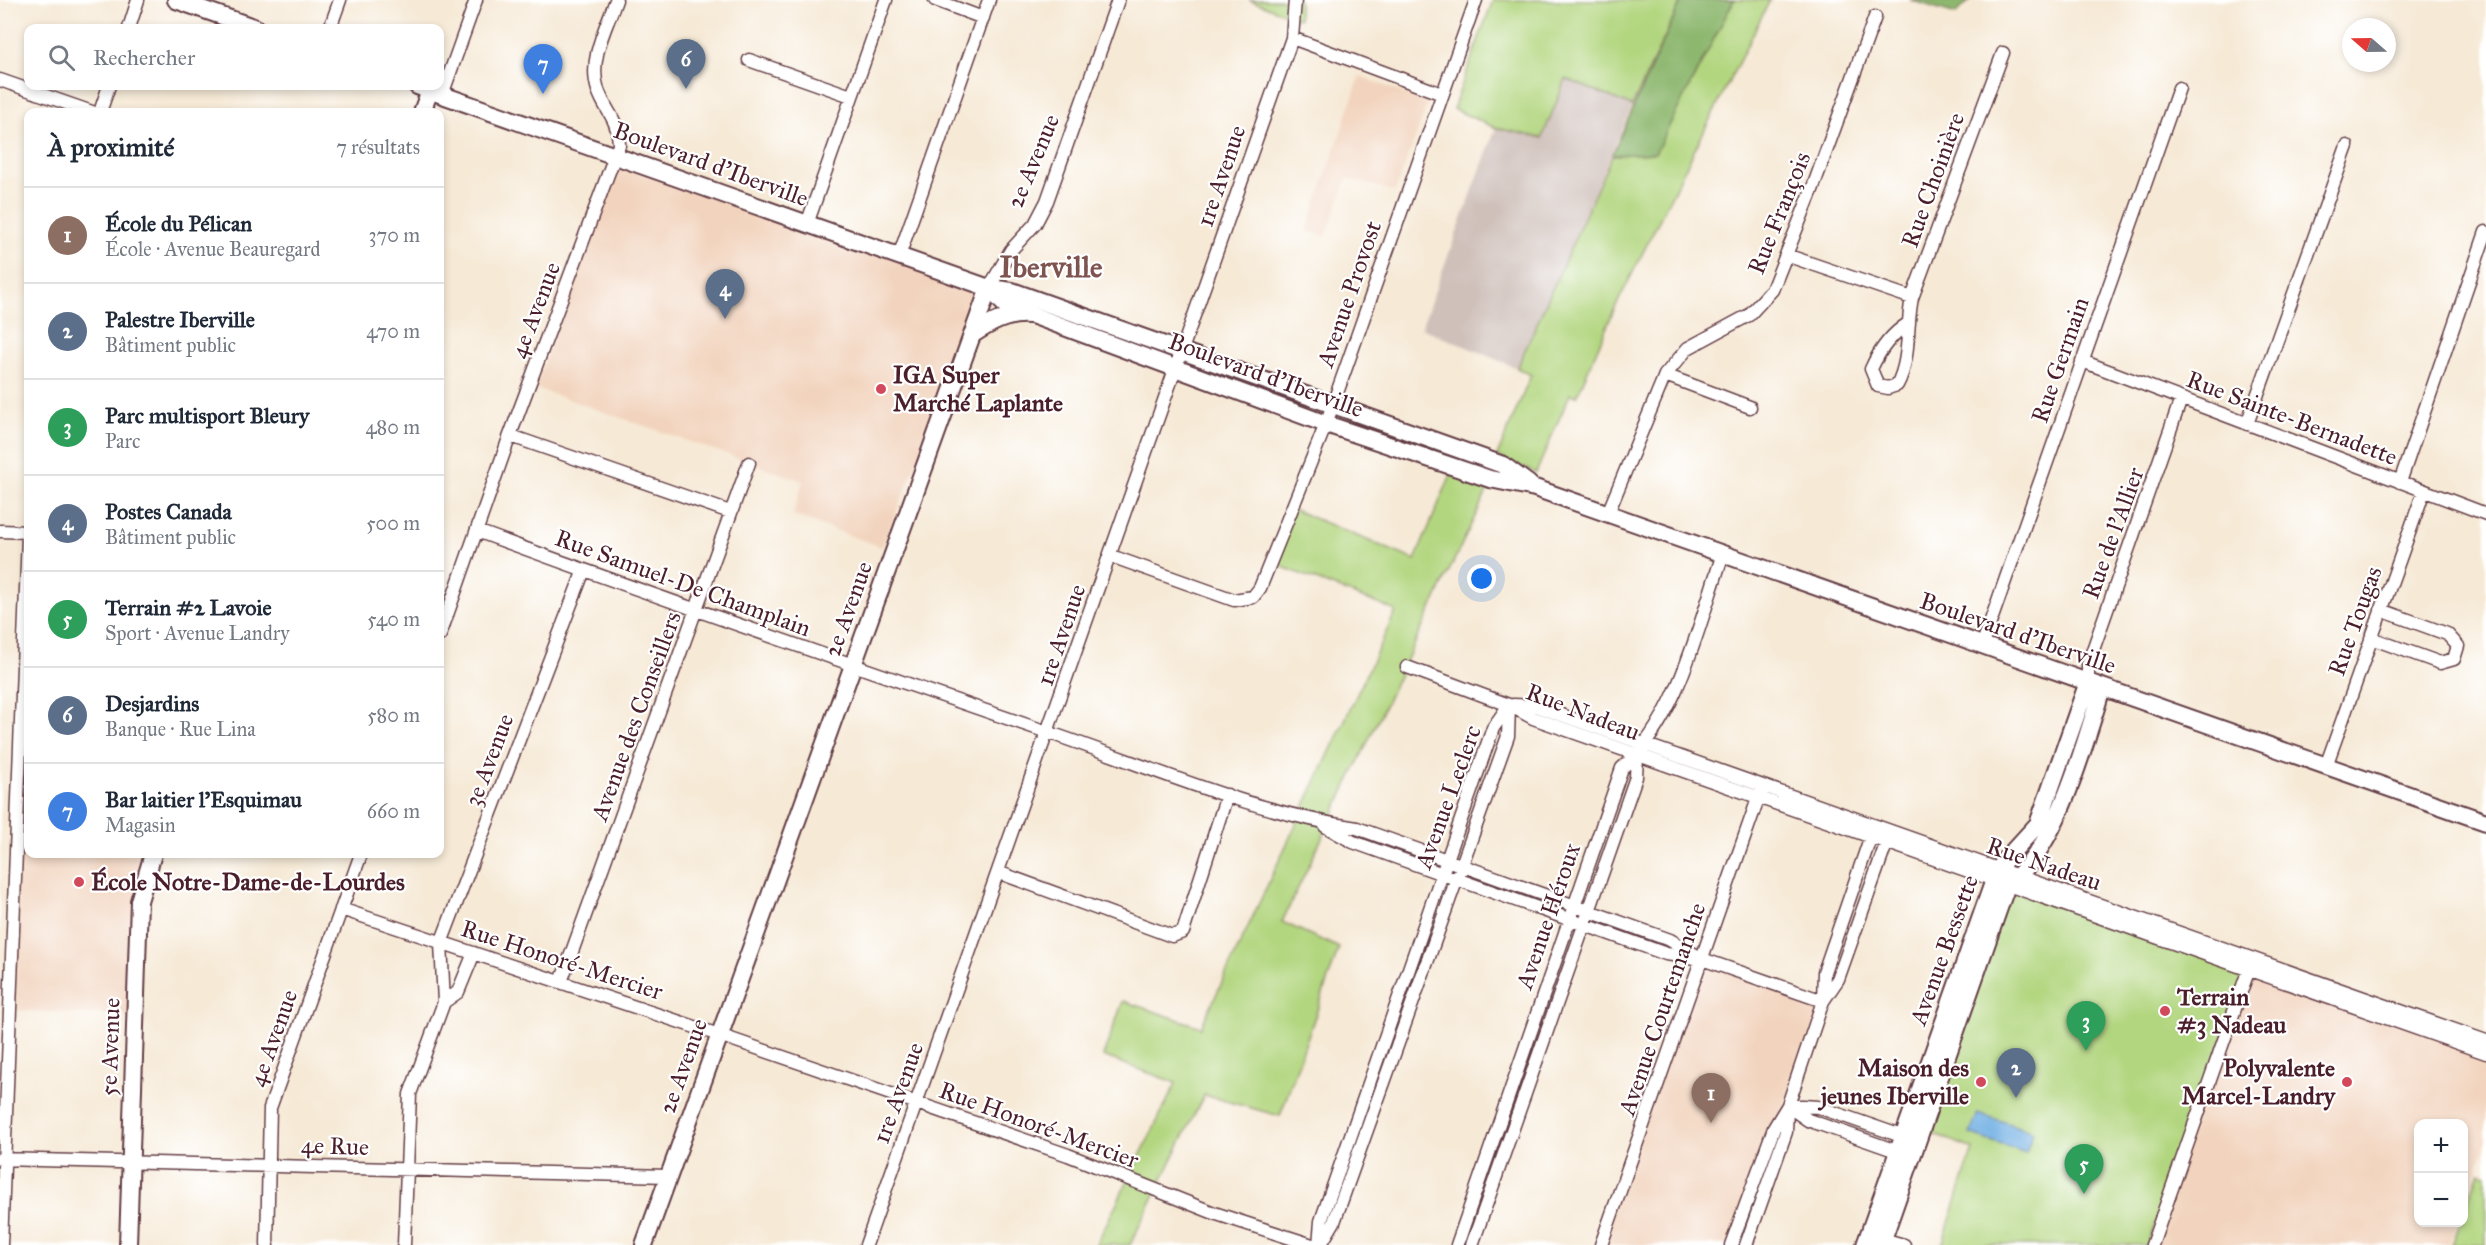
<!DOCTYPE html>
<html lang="fr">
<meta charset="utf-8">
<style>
body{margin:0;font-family:"IM FELL Great Primer",serif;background:#f6f6f7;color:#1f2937}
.controls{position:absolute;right:18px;bottom:18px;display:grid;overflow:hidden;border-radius:12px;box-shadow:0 3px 9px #0003}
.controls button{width:54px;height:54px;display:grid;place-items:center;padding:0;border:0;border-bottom:2px solid #e0e1e3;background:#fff;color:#1f2937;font:30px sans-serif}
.compass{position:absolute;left:2342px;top:18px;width:54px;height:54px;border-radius:50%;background:#fff;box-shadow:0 3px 9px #0003;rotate:290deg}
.you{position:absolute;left:1482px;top:579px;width:21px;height:21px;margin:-15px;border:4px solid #fff;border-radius:50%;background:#1a73e8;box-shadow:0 0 0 9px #1a73e833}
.badge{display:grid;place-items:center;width:39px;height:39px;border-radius:50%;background:#d1495b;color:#fff;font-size:20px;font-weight:700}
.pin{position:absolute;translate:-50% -50px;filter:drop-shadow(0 2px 3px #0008)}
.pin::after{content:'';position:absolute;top:32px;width:21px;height:18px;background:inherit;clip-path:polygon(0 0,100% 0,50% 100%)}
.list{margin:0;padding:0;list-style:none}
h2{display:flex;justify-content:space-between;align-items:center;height:78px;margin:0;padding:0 24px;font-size:26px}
h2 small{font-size:20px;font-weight:400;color:#747a83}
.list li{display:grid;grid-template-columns:39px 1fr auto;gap:18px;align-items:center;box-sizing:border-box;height:96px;padding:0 24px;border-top:2px solid #e0e1e3}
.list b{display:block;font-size:22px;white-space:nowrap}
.list p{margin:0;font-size:20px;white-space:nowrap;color:#747a83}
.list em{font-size:20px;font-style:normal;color:#747a83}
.icon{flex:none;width:33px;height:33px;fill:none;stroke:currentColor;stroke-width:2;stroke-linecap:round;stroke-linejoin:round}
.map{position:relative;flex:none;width:2486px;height:1245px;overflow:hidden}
.search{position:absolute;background:#fff;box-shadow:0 3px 9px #0003;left:24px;top:24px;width:420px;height:66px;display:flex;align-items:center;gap:15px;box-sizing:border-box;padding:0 21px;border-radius:12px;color:#747a83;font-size:22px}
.panel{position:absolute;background:#fff;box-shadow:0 3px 9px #0003;left:24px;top:108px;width:420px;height:750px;border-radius:12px}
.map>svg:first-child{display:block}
.built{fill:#f2d4be}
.industrial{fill:#cfc0ba}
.green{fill:#b2d67f;stroke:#7e7a55;stroke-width:1.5}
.forest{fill:#8db76e;stroke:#6c6b4c;stroke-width:1.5}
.water{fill:#70afe3;stroke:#5d6787;stroke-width:1.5}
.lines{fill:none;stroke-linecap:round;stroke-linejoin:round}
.street-casing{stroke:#643d44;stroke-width:15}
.secondary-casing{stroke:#643d44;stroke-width:20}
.street{stroke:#fff;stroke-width:12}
.secondary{stroke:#fff;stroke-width:16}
.poi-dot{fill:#d1495b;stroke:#fff;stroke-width:2}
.labels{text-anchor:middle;stroke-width:4.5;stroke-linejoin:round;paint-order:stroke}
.street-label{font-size:24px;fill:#4a1f2b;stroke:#fff}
.poi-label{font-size:24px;font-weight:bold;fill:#4a1f2b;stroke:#fff;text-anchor:start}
.district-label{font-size:30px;font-weight:bold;fill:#7e5451;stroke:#fff}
</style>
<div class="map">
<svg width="2486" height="1245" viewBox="0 0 2486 1245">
<rect width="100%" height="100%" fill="#fff"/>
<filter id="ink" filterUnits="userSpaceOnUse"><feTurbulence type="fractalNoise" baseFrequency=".0167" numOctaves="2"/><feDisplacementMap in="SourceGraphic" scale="12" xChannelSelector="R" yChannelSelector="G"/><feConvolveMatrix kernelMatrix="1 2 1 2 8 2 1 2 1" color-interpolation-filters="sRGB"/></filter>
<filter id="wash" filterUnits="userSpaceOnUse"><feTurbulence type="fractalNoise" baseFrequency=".008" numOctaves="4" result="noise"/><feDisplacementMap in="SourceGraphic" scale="24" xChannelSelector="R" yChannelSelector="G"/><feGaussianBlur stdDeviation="1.35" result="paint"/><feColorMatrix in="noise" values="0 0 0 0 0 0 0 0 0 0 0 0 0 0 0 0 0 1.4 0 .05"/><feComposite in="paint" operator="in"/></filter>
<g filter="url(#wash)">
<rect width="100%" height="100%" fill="#f6e9d5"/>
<path class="built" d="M1360,76l68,27 -33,89 -48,-14 -21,58 -19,-5z
M617,166l372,122 -107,259 -89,-32 10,-34 -268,-93z
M22,751h6v103h125l-12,34 -6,128 -125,-6z
M1702,959l121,42 -90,244h-132z
M2252,959l234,82v102l-22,62v-81h-46v98l39,1 -8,22h-297z"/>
<path class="industrial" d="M1566,79l66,27 -115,262 -96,-40 75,-200 46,10z"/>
<path class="green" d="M1249,0h50v19z
M1493,0h189l-50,106 -66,-27 -24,59 -46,-10 -43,-19z
M1734,0h36l-156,310 -37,86 -7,-2 -34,79 -39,-17 34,-81 -14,-7 95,-213 43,-2z
M1452,472l38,13 -208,437 57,26 -59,168 -76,-21 -74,150h-34l80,-162 -73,-27 20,-55 78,26 195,-416 -121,-47 17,-55 123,51z
M2007,885l241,86 -101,274h-205l31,-96 -46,-18z
M2479,1172l7,2v71h-34l8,-22 4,-1v-9z"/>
<path class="forest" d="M1682,0h52l-79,153 -43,2z
M1910,0h60l-14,14z"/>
<path class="water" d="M1978,1113l55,19 -7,21 -56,-19z"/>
</g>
<g filter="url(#ink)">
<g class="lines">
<g class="street-casing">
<path id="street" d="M935,0l48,18
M129,28l9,-28
M330,28l10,-28
M1292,38l150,56
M749,60l102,36
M0,80l92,32
M442,95l34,-95
M100,112l9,-26
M807,224l79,-224
M1786,255l126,43
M899,256l90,-256
M989,288l22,-38 24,-26 12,-23 71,-201
M1909,323c-18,11 -29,26 -38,46l7,17 10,2 9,-3c14,-26 9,-59 15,-87l91,-245
M2082,361l404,153
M1665,375l85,32
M2247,424l100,-278
M511,436l219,76
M2400,482l86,-250
M1608,513l57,-138 23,-27 61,-33 23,-25 40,-100 63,-173
M0,531l28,1
M477,531c190,70 381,136 573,202 100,34 201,79 307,95l313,112 32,19
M1111,556l123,44 19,-3 7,-9 66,-164 150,-424
M440,635l69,-197 110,-293c-1,-28 -13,-32 -21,-55 -10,-30 8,-62 18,-90
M2371,638l69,25 14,-4 4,-13 -11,-12 -66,-24
M1982,646l197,-558
M1407,667l102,38 24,13 953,335
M2088,682v-18l93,-265
M1513,705l23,1 950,335
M2326,766l98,-275
M1325,826l28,16 313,112 36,5 121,42
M1000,873l172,63 11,-4 44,-137
M341,909l378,126 349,120 146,58 98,32
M561,982l188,-519
M1823,1000l1,-28 49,-142
M444,1002l14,-10 16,-39
M1788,1105l30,2 92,32
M1788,1106l20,14 97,34
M0,1159l668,17
M1875,1237l29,8
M1321,1244l13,-22 174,-486 1,-29
M1,1245l27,-709
M267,1245l3,-137 91,-254
M404,1245l6,-151 34,-92 -3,-59 143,-373
M866,1245l426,-1207 3,-38
M1319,1245l2,-24 172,-493 16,-23
M1457,1245l165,-477c56,-47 77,-145 101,-214
M1472,1245l164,-468 1,-22
M1601,1245l160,-455
M1731,1245l43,-117 14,-23 35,-104 15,-22 51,-143
M1746,1245l40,-113 1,-25
M2152,1245l99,-282"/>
</g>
<g class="secondary-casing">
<path id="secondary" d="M176,0l80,28
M417,86l572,202 23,3 491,174 26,19
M422,112l8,-22
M989,288l16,17 321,119 164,55 45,9 951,334
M972,335c17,-11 35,-22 57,-20
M128,1245l11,-344 14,-47
M644,1245l345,-957
M1865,1245l129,-365 10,-19 34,-37 50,-142
M1881,1245l126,-360c50,-35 77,-139 95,-197"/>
</g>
<use href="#street" class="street"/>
<use href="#secondary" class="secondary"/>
</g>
</g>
<g class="poi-dot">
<circle cx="881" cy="389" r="6"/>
<circle cx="79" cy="882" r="6"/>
<circle cx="2165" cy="1011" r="6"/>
<circle cx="1981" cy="1082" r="6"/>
<circle cx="2347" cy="1082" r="6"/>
</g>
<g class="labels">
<g class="street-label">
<text transform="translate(1033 161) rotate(-67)" y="8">2e Avenue</text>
<text transform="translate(711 164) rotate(20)" y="8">Boulevard d'Iberville</text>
<text transform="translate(1221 176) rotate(-71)" y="8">1re Avenue</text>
<text transform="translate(1933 180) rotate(-70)" y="8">Rue Choinière</text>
<text transform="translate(1779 213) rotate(-68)" y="8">Rue François</text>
<text transform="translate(1349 294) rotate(-71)" y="8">Avenue Provost</text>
<text transform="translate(535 310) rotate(-69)" y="8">4e Avenue</text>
<text transform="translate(2060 360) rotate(-71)" y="8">Rue Germain</text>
<text transform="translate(1266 375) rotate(20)" y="8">Boulevard d'Iberville</text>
<text transform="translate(2292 418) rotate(21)" y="8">Rue Sainte-Bernadette</text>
<text transform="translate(2113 533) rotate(-70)" y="8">Rue de l'Allier</text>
<text transform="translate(683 583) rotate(20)" y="8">Rue Samuel-De Champlain</text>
<text transform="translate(848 609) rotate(-70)" y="8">2e Avenue</text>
<text transform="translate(2355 621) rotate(-70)" y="8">Rue Tougas</text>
<text transform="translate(2018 633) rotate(19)" y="8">Boulevard d'Iberville</text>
<text transform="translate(1061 635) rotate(-71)" y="8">1re Avenue</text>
<text transform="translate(1583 712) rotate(21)" y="8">Rue Nadeau</text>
<text transform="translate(636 716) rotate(-70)" y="8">Avenue des Conseillers</text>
<text transform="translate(489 760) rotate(-69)" y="8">3e Avenue</text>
<text transform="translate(1448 797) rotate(-70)" y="8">Avenue Leclerc</text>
<text transform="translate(2044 864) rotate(19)" y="8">Rue Nadeau</text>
<text transform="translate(1548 916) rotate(-71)" y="8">Avenue Héroux</text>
<text transform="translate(1944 950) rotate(-70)" y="8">Avenue Bessette</text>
<text transform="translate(562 960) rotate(18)" y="8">Rue Honoré-Mercier</text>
<text transform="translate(1662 1009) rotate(-71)" y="8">Avenue Courtemanche</text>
<text transform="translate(273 1038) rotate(-70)" y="8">4e Avenue</text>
<text transform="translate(110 1047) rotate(-88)" y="8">5e Avenue</text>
<text transform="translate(683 1066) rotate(-70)" y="8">2e Avenue</text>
<text transform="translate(898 1093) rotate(-70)" y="8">1re Avenue</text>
<text transform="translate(1039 1125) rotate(20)" y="8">Rue Honoré-Mercier</text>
<text transform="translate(335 1146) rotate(2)" y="8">4e Rue</text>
</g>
<g class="poi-label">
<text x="893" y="383">IGA Super<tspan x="893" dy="28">Marché Laplante</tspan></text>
<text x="91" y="890">École Notre-Dame-de-Lourdes</text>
<text x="2177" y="1005">Terrain<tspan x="2177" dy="28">#3 Nadeau</tspan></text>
<text x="1969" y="1076" text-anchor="end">Maison des<tspan x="1969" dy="28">jeunes Iberville</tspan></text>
<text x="2335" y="1076" text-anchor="end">Polyvalente<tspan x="2335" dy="28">Marcel-Landry</tspan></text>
</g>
<g class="district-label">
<text x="1051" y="277">Iberville</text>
</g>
</g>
</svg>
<div class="controls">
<button>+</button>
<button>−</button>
</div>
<svg class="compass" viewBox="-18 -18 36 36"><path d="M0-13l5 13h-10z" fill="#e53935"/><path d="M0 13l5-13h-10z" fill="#747a83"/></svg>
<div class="you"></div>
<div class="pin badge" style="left:1711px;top:1123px;background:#8d6e63">1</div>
<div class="pin badge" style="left:2016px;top:1098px;background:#5c6f8a">2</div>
<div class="pin badge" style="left:2086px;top:1051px;background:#2e9e5b">3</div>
<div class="pin badge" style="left:725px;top:319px;background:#5c6f8a">4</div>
<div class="pin badge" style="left:2084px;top:1194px;background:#2e9e5b">5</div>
<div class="pin badge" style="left:686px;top:89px;background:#5c6f8a">6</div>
<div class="pin badge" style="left:543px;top:94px;background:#3f7fe0">7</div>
<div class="search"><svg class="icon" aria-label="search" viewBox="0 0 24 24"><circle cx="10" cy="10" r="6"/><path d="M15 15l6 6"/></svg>Rechercher</div>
<section class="panel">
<h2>À proximité<small>7 résultats</small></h2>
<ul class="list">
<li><span class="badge" style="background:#8d6e63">1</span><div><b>École du Pélican</b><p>École · Avenue Beauregard</p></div><em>370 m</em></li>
<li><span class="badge" style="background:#5c6f8a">2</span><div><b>Palestre Iberville</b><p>Bâtiment public</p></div><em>470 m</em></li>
<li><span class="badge" style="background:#2e9e5b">3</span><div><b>Parc multisport Bleury</b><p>Parc</p></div><em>480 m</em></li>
<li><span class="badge" style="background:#5c6f8a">4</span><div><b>Postes Canada</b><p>Bâtiment public</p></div><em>500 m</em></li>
<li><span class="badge" style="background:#2e9e5b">5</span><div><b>Terrain #2 Lavoie</b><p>Sport · Avenue Landry</p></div><em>540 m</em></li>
<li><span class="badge" style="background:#5c6f8a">6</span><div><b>Desjardins</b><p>Banque · Rue Lina</p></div><em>580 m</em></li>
<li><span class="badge" style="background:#3f7fe0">7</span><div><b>Bar laitier l'Esquimau</b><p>Magasin</p></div><em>660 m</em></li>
</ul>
</section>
</div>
